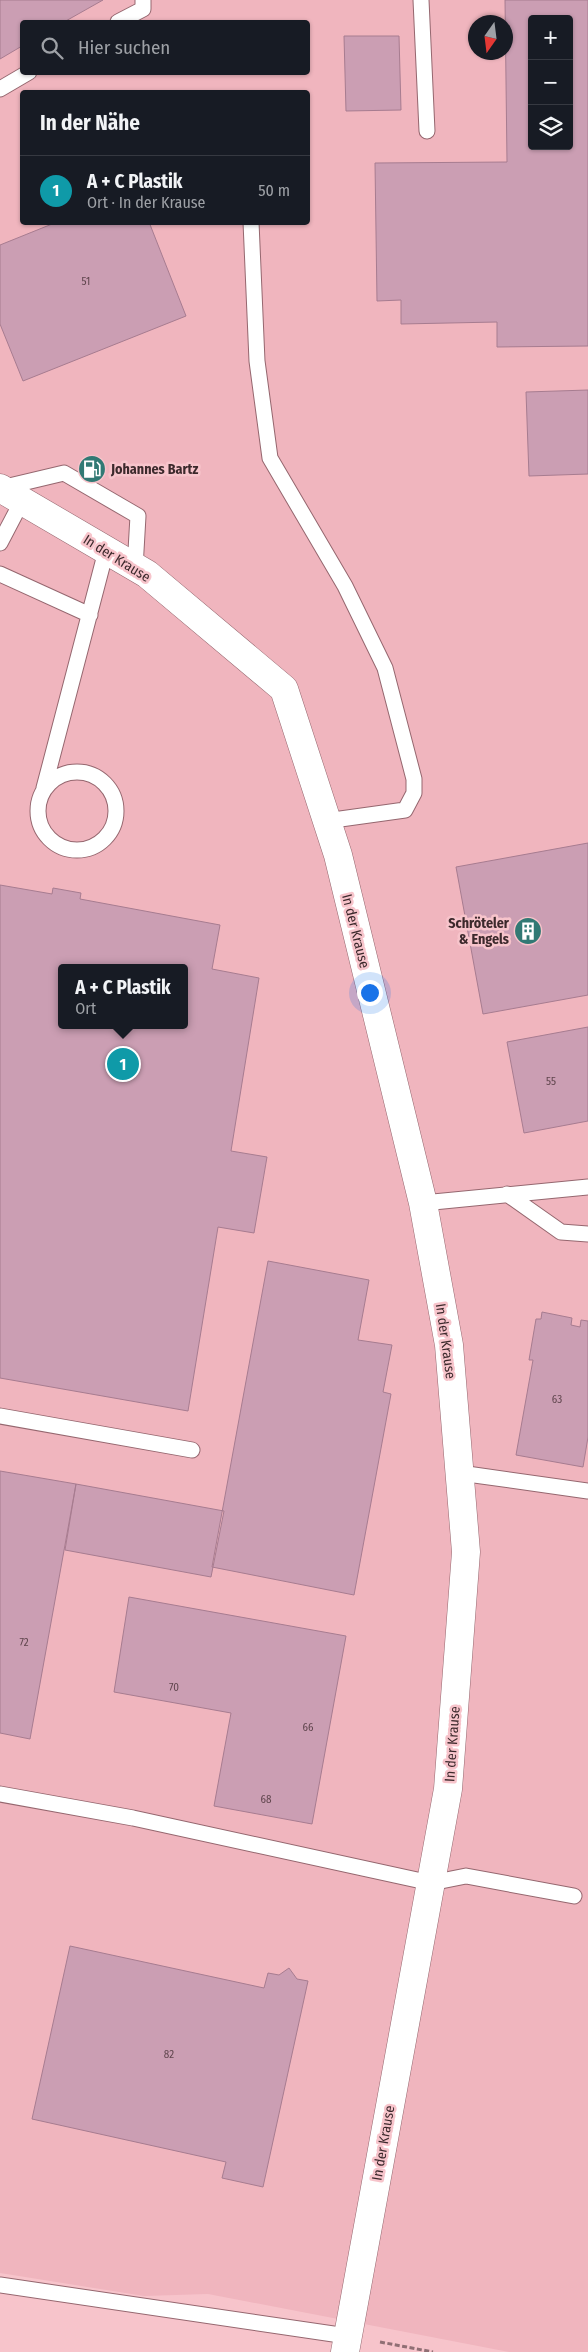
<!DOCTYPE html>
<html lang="de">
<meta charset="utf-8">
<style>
body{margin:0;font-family:"Fira Sans Condensed",sans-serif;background:#242831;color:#f1f3f6}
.controls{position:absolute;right:15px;top:15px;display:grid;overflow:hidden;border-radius:5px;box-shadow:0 1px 4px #0004}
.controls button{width:45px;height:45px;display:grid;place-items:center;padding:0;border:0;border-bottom:1px solid #363941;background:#171b24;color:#f1f3f6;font:25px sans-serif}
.compass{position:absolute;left:468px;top:15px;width:45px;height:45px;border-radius:50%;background:#171b24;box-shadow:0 1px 4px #0004;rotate:194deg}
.you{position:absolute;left:369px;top:992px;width:18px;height:18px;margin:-12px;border:4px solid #fff;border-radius:50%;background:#1a73e8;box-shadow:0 0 0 8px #1a73e833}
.badge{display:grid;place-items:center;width:32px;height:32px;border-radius:50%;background:#1a73e8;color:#fff;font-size:16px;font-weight:700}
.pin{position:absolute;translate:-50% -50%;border:2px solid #fff;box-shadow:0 1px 5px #0006}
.popup{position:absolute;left:58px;top:964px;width:130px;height:65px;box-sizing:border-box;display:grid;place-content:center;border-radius:5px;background:#171b24;filter:drop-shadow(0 1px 4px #0005);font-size:16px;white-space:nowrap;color:#9ea1a6}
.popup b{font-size:19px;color:#f1f3f6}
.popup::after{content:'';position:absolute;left:50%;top:100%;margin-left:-10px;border:10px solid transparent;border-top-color:#171b24}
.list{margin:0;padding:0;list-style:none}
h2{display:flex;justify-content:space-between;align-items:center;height:65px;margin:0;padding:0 20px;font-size:21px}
h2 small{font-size:16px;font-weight:400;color:#9ea1a6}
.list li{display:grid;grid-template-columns:32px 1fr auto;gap:15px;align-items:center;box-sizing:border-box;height:70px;padding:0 20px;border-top:1px solid #363941}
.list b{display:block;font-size:19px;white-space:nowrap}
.list p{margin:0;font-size:16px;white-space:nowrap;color:#9ea1a6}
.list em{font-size:16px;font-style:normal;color:#9ea1a6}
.icon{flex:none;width:28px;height:28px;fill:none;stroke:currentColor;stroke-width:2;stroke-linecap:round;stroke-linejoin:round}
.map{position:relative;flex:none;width:588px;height:2352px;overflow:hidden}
.search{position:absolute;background:#171b24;box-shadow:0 1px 4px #0004;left:20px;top:20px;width:290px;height:55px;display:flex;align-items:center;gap:12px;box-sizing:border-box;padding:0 18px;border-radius:5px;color:#9ea1a6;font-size:19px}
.panel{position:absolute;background:#171b24;box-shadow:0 1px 4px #0004;left:20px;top:90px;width:290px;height:135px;border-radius:5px}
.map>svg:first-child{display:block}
.built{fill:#f0b5be;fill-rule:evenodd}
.building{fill:#cb9eb3;stroke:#a77c90;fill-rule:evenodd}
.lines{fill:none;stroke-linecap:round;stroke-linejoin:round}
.service-casing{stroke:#95676f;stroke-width:17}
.minor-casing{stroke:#95676f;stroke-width:29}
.path{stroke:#906f74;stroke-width:3;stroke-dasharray:5 2.5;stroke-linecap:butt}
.service{stroke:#fff;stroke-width:15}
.minor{stroke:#fff;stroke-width:28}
.labels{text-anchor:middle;stroke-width:5;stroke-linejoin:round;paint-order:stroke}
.number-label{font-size:11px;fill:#60464e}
.poi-label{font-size:14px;font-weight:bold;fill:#3c292c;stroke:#f7c4cb;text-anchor:start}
.street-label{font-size:14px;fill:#3c292c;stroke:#f7c4cb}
</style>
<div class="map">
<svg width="588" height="2352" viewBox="0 0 588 2352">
<rect width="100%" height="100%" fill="#f7c4cb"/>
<path class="built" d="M0,0h588v2352h-79l-301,-58 -64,2 -144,-23zM532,19h37v127h-37zM22,22h286v50h-286zM476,22h30v30h-30zM22,92h286v130h-286zM62,968h122v57h-122z"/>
<path class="building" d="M0,0h103l-39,22h-42v24l-22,13z
M505,0h83v346l-91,1v-25l-96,2v-24l-24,1 -2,-138 132,-1zM532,19h37v127h-37z
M344,36h55l2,74 -55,1z
M57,222h92l37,94 -163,65 -23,-57v-79z
M588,390v84l-59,2 -3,-84z
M588,843v152l-105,19 -27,-147z
M0,885l52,9 1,-6 28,5 -1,6 140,26 -8,44 47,9 -28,173 36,6 -13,76 -36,-6 -30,184 -188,-33zM62,968h122v57h-122z
M588,1027v94l-64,12 -17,-91z
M268,1261l101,19 -11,60 34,5 -9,47 8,2 -37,201 -142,-28z
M542,1312l30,6 -1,7 9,2 1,-7 7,1v116l-5,30 -67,-12 17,-95h-4l7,-41h5z
M0,1471l76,13 -46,255 -30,-6z
M76,1484l148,27 -13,66 -146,-27z
M129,1597l217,39 -34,188 -98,-18 17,-93 -117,-21z
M70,1946l194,42 4,-15 11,2 10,-7 8,11 11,2 -45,206 -41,-9 4,-16 -194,-43z"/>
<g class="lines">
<g class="service-casing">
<path id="service" d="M421,0l6,131
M118,22l25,-13v-9
M0,89l29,-17
M251,222l6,139 13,97 75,128 40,82 29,111v14l-9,17 -79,11
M1,488l63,-15 74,43 -3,52
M0,543l22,-42
M0,574l90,41
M38 811a39 39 0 1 1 78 0a39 39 0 1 1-78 0Z
M44,788l62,-237
M507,1194l54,38 27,2
M423,1203l165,-16
M0,1416l192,34
M460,1473l128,18
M0,1794l133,24 298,65 35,-7 108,20
M0,2285l347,51"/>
</g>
<g class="minor-casing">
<path id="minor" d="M0,488l147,86 137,115 54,166 85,348 26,142 17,207 -18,237 -103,563"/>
</g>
<path class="path" d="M380,2342l53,10"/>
<use href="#service" class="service"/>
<use href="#minor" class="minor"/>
</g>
<defs>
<g id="fuel-disc" transform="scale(1.4375)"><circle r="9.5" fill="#317974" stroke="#f7c4cb"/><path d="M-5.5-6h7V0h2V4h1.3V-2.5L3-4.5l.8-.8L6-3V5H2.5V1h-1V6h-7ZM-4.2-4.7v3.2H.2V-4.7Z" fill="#fff"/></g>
<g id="building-disc" transform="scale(1.4375)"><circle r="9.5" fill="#317974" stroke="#f7c4cb"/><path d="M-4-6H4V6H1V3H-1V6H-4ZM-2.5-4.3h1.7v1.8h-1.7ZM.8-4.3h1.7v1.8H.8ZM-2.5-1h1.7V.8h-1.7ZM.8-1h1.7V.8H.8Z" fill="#fff"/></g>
</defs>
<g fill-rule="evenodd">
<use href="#fuel-disc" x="92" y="469"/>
<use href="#building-disc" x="528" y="931"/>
</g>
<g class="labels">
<g class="number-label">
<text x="86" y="285">51</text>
<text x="551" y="1085">55</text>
<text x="557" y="1403">63</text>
<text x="24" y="1646">72</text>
<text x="174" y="1691">70</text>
<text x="308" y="1731">66</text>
<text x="266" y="1803">68</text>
<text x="169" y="2058">82</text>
</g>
<g class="poi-label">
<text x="111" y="474">Johannes Bartz</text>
<text x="509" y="928" text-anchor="end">Schröteler<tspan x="509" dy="16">&amp; Engels</tspan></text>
</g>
<g class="street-label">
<text transform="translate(117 558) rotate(32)" y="5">In der Krause</text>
<text transform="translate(356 931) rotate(76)" y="5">In der Krause</text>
<text transform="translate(446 1341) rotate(82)" y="5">In der Krause</text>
<text transform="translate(452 1744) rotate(-86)" y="5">In der Krause</text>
<text transform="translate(383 2143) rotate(-80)" y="5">In der Krause</text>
</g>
</g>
</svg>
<div class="controls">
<button>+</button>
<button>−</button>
<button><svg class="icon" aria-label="layers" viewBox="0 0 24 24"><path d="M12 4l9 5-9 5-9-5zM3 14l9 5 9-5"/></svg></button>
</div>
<svg class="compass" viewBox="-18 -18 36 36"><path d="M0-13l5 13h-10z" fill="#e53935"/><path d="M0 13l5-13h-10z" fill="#9ea1a6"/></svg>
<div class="you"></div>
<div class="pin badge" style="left:123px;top:1064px;background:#0f9aa8">1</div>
<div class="popup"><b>A + C Plastik</b>Ort</div>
<div class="search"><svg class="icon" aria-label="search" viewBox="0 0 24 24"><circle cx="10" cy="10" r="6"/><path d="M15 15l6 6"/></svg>Hier suchen</div>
<section class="panel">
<h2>In der Nähe<small></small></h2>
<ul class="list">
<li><span class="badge" style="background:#0f9aa8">1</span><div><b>A + C Plastik</b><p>Ort · In der Krause</p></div><em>50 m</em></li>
</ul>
</section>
</div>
